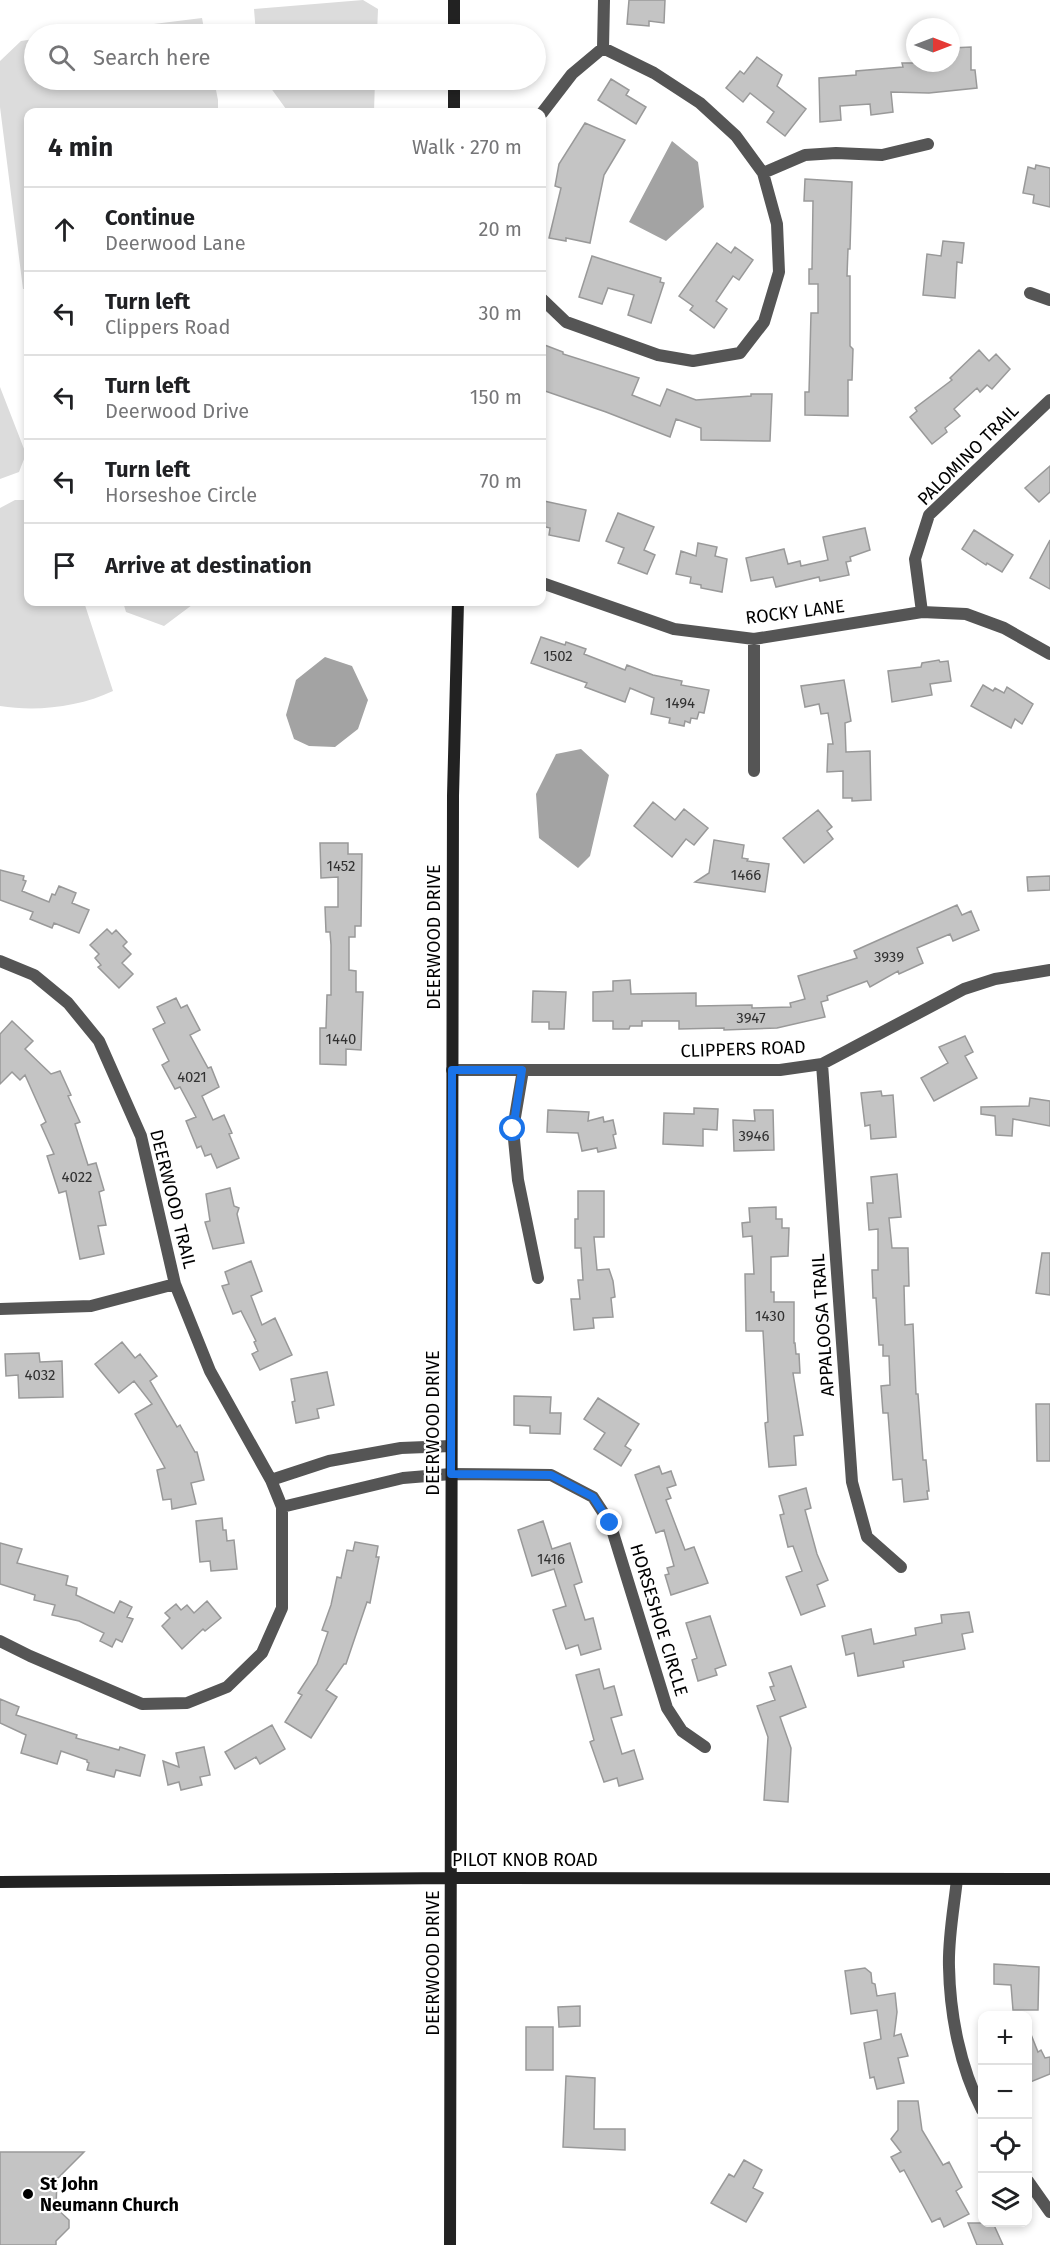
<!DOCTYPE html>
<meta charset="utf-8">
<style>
body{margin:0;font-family:"Fira Sans",sans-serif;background:#f6f6f6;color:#202124}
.controls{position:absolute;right:18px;bottom:18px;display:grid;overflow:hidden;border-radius:12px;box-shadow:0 3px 9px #0003}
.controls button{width:54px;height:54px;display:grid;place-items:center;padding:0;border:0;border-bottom:2px solid #e0e0e0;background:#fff;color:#202124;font:30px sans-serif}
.compass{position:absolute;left:906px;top:18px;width:54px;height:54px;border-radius:50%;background:#fff;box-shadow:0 3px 9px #0003;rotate:90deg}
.stop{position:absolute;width:18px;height:18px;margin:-14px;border:4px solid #1a73e8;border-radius:50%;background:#fff}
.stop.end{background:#1a73e8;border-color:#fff;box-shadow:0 2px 6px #0008}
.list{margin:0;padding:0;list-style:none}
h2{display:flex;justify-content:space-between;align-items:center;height:78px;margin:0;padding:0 24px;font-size:26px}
h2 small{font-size:20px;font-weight:400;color:#757577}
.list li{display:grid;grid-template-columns:39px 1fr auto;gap:18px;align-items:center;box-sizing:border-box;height:84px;padding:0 24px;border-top:2px solid #e0e0e0}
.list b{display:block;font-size:22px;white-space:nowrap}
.list p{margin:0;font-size:20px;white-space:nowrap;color:#757577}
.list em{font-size:20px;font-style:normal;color:#757577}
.icon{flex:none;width:33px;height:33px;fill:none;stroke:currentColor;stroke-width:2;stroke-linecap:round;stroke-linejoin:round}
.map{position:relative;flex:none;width:1050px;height:2245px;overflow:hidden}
.search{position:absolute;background:#fff;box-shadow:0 3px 9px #0003;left:24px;top:24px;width:522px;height:66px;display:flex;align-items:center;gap:15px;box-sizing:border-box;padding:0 21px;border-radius:33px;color:#757577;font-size:22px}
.panel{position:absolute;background:#fff;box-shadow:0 3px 9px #0003;left:24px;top:108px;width:522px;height:498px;border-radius:12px}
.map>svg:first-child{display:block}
.green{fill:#dcdcdc}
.water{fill:#a3a3a3}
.building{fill:#c4c4c4;stroke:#999;stroke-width:1.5}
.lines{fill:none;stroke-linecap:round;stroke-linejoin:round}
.street{stroke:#555;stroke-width:12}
.secondary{stroke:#222;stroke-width:12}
.route{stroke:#1a73e8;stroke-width:8}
.poi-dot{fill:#000;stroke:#fff;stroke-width:2}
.labels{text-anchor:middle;stroke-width:4.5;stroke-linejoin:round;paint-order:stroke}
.number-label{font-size:15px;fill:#313131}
.street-label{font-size:18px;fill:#000;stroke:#fff}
.poi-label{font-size:18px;font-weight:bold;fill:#000;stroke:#fff;text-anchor:start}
</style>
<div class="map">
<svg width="1050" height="2245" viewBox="0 0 1050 2245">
<rect width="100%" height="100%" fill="#fff"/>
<path class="green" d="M363,0l15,9 -1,25h-121l-2,-25z
M202,18l3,16h-132z
M34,39v41h180l4,20v12h-190v177h-5l-23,-182v-46l21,-20z
M265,80h110l-1,32h-82l-6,-3z
M0,387l26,67 -7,18 -19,7z
M15,500h13v102h56l29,89c-34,16 -76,21 -113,15v-198z
M123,602h73l-32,24 -38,-14z"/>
<path class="water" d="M672,141l26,21 6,45 -38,34 -37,-19z
M325,657l27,9 16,34 -10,29 -23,18 -26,-1 -15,-7 -8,-24 10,-35z
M581,749l28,26 -19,81 -12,12 -39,-30 -3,-44 20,-40z"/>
<path class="building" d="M629,0h36l-1,23 -15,-2v5l-22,-2z
M971,47v23h4l2,18 -48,5 -38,-1 2,20 -22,3 -1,-11 -30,2 1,14 -21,2 -1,-44 37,-3v-4l47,-4 -1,-4h49v-15z
M757,57l25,18 -5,11 29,23 -21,27 -18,-14 7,-10 -24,-19 -7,9 -17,-14 14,-17 4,3z
M611,79l18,11 -3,5 20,12 -10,17 -38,-24z
M585,123l40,17 -21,35 -14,68 -24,-5v3l-17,-3 12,-50 -6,-2 4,-22z
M1036,165l14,3v39l-17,-4 1,-8 -11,-2 5,-26 7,2z
M805,179l47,3 -2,67h-2l-1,27h3v70l3,3 -1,31h-4v36l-43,-1v-23h4l2,-79h7v-29h-9v-15h3l1,-68h-9z
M943,241l21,2 -2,20 -5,-1 -2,36 -32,-3 4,-41 14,2z
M717,243l14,10 4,-6 18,13 -14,20 -6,-4 -17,25 11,8 -13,19 -24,-18 3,-4 -14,-10z
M592,256l69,22 -1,4 4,1 -13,40 -23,-8 6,-20 -26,-7 -6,16 -23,-7z
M542,344l21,8v2l76,24 -7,17 28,11 7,-17 29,11 55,-4v-2h21l-2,47 -69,-1v-12l-25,-9 -6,18 -64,-25 -64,-22z
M979,350l10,11 7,-7 14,15 -18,20 -5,-4 -7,7 -3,-4 -23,21 6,7 -15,12 2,4 -15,12 -22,-27 7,-6 -2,-3 37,-28 -2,-2z
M1050,466v26l-11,10 -14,-14z
M544,501l42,9 -7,31 -30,-6 1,-7 -8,-2z
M618,513l36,14 -10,23 11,5 -8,19 -29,-11 6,-15 -18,-7z
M865,528l5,22 -20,7 1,4 -5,1 3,13 -29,6 -1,-4 -43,10 -3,-10 -22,4 -5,-23 38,-9 4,15 12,-3 1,5 27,-6 -5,-23z
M974,530l39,25 -11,17 -15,-9 -1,2 -24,-16z
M1050,540v49l-20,-11z
M698,543l19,4 -2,9 12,3 -5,33 -21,-4v-3l-11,-2 1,-6 -15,-3 5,-23 15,5z
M541,637l24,8 1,-3 20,7 -2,5 41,16 2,-5 26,10 29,6 -1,4 28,5 -5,23 -5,-1 -2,7 -6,-1 -1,5 -5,-2 -1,5 -15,-3 1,-5 -19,-4 3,-16 -24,-10 -5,14 -40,-15 2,-4 -56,-20z
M939,660l1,2 8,-1 3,20 -21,3 2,11 -40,7 -4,-31 33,-4 1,-4z
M844,680l7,41 -6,2 1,29 24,-1 1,49 -19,1v-3h-9v-27l-16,1 1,-28h5l-5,-31 -7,1 -2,-10 -14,3 -4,-21z
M983,685l10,6 2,-3 9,5 3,-6 26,17 -11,20 -7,-5 -4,9 -40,-22z
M653,802l22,18 9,-11 24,19 -14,17 -8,-6 -14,18 -38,-31z
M818,810l14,17 -5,4 6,8 -29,24 -21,-25z
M714,840l30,5 -2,13 6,1 -1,2 22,3 -4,28 -70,-10 14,-9z
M320,843h28v11h14l-1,72h-6v11h-6v33l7,1v21h7l-2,58 -15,-1v16l-26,-1v-36h6l1,-33h4v-50l-1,-13h-4l-1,-25h13v-30l-17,1z
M0,870l24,6 -1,4 3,1 -4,10 27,11 3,-8 3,1 4,-9 17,7 -4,10 17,7 -10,23 -25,-10 -2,5 -22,-9 3,-7 -33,-12z
M1050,876v14l-22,1 -1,-14z
M957,905l5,10 9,-4 8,19 -26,11 -3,-7 -33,14 6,15 -24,11 -1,-3 -28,16 -3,-6 -40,15 1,4 -7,2 4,15 -48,11 -53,2v-2l-45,1v-8h-37v5h-12l-1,3h-16v-8h-20v-29l20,-1v-10l17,-1 1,14 65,-1v13l56,-1v3l39,-1 -1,-4 15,-4 -7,-23 59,-18 -3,-7z
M107,929l5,5 4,-4 11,12 -4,4 8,8 -9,9 11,11 -14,14 -21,-21 3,-2 -6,-7 4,-4 -9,-9z
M533,991l33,1 -2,37h-15v-7h-17z
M176,998l5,10 6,-3 13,25 -10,5 18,33 3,-1 8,20 -17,9 11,24 11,-5 8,18 -3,1 10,24 -22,10 -6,-14 -6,2 -4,-10 -4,2 -11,-27 10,-4 -16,-30 -5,2 -13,-24 7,-4 -16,-32 12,-6 -8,-16z
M12,1021l21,20 -8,8 26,25 9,-3 11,24 -3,1 12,26 -5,2 13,41 8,-2 8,27 -5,2 7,33 -8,1 6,28 -24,5 -14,-68 -7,2 -12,-37 7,-2 -13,-29 5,-3 -21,-47 -5,5 -8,-8 -12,12v-50z
M965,1036l8,16 -8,4 12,22 -43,23 -13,-23 27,-15 -9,-16z
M881,1091l1,5 11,-1 3,42 -25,2 -1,-14 -5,1 -4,-33z
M1030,1098l20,3v25l-37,-7 -1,17 -16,-1 -1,-19 -14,-2v-7l48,-1z
M694,1108l24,1 -1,21 -14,-1v17l-40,-2 1,-31 30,1z
M548,1110l41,2 -1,9 15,-4 1,5 9,-2 3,14 -3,1 3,13 -18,4 -1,-4 -15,3 -4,-18 -31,-1z
M754,1110h19l1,40 -40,1 -1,-31 22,1z
M897,1174l4,43 -12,1 3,30h16l1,38h-5l1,39 8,-1 3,70h2l5,66h3l3,31h-2l1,8 -24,3 -2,-23 -9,1 -5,-67h-5l-2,-27 9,-1 -1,-29h-6v-11h-4l-3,-47h-3l-1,-28h6v-41l-9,1 -2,-27h6l-2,-26z
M230,1188l4,18 5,2 -2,6 7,29 -31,6 -8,-27 5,-1 -4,-27z
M578,1191h26v46h-10l3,33 12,-1 4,12 2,16 -4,1 2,19 -20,1 1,10 -20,2 -3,-31h9l-2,-19h5l-2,-32h-6v-29h3z
M776,1207v12h6v9h7l-1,28 -17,1v35h3v10h20v41h1l1,11h3l1,19h-7l10,62 -9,1 2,29 -27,2 -4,-44 3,-1 -5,-91h-17l-1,-57h9l-2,-38 -9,1 -1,-14 8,-1 -1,-14z
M1042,1253h8v42l-14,-2z
M251,1261l11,30 -11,5 11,29 13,-7 17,37 -32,15 -8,-16 6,-3 -4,-9 2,-1 -15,-30 -8,3 -11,-28 7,-2 -4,-12z
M122,1342l13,16 5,-4 17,22 -7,5 27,46 3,-2 15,27h2l7,28 -13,3 5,21 -24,5 -1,-10 -8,1 -6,-30 8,-2 -30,-54 17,-10 -18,-23 -15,12 -24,-29z
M39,1353l1,9 22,-1 1,36 -44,1 -1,-23 -12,1 -1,-22z
M327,1372l7,33 -17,4 2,9 -23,5 -4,-21 3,-1 -4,-22z
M514,1396l37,1 -1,16h11l-1,21 -30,-1v-7l-16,-1z
M598,1398l41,26 -14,22 6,4 -10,16 -27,-17 11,-16 -21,-14z
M1036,1404h14v57h-13z
M659,1466l3,8 9,-3 5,14 -9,3 4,10 -5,2 19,50 9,-3 14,36 -37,12 -6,-20 4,-1 -2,-6 7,-2 -10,-36 -8,3 -21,-58z
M806,1488l5,20 -6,2 12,44 11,26 -11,5 8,21 -24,9 -15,-38 16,-6 -9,-25 -5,1 -8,-32 4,-1 -5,-18z
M222,1518l1,12h3l1,11 7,-1 3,29 -26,2 -1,-10 -10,1 -4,-41z
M543,1521l9,28 18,-6 12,39 -8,3 11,35 8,-2 8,31 -20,6 -3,-10 -12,4 -13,-39 13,-4 -12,-37 -22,7 -14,-46z
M355,1542l23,4 -2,11h3l-9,46 -3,-1 -21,62h-2l-18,26 11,7 -26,41 -26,-16 17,-27 -4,-2 19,-29 11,-32 -6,-2 9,-25 6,-28 4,1 6,-28 6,1z
M0,1543l22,6 -5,14 51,13 -2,9 11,3 -1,7 38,18 6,-12 12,6 -5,10 6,2 -11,23 -6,-3 -4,8 -12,-6 4,-8 -25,-12 -27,-6 3,-10 -21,-5 1,-5 -35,-11z
M207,1601l14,17 -16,13 -2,-2 -21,20 -20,-23 8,-8 -5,-5 11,-9 5,6 6,-5 7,8z
M969,1612l4,20 -11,2 3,15 -62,12 1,6 -46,9 -4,-23 -8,2 -4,-19 29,-7 3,15 42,-9 -1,-7 27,-5 -1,-8z
M710,1616l16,49 -11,4 2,6 -19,6 -6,-21 5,-2 -11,-35z
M791,1666l15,41 -26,10 11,31 -3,54 -24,-2 4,-63 -11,-31 18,-6 -5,-13 4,-1 -5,-13z
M599,1669l5,20 10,-3 8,29 -11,3 11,36 12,-4 9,29 -24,7 -2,-8 -13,4 -14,-40 4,-2 -18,-65z
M0,1699l19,8 -3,8 61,20 -1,3 43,12 1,-3 25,8 -5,21 -24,-6 -2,7 -27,-7 2,-7 -2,-1v-2l-26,-9 -4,13 -36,-11 5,-18 -26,-12z
M272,1725l13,24 -25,15 -4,-7 -21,12 -10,-17z
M204,1747l6,28 -10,2 2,8 -21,5 -2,-8 -11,3 -5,-24 16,6 -3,-14z
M994,1964l45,3 -1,43h-25l-2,-25 -17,-1z
M865,1968l6,5 1,10 3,1 2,12 18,-3 2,19 -3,24 7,-2 7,22 -10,2 6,25 -27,6 -3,-12 -4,1 -6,-35 17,-4 -4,-29 -26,4 -6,-43z
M580,2006v20l-21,1 -1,-20z
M526,2027h27v43h-27z
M1028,2027l10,25 3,-2 4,8 5,-1v17l-22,9z
M566,2076l29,2 -1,51h31v21l-62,-3z
M898,2101h20l4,29 21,35 6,-3 13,25 -6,4 13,23 -25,13 -4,-9 -8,4 -28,-52 -4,2 -9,-15 10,-5 -10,-13 7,-9z
M0,2152h84l-27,27 -1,29 13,12v8l-13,13v4h-56z
M744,2160l18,10 -9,18 10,5 -17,29 -35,-19 18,-29 5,3z
M968,2223h25l10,22h-26z"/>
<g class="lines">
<path class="street" d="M603,48l1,-48
M542,113l30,-39 31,-26 51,25 46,30 36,33 27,37 14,51 2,48 -15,50 -24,31 -47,8 -35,-6 -92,-33 -24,-23
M763,173l42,-18 31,-2 46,2 46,-11
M1030,293l20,7
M542,583l132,46 80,10 168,-27 44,2 38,14 46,26
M922,612l-7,-53 14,-44 121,-115
M754,639v132
M0,961l34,14 34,28 31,38 42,95 34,148 35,87 61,109 11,27v101l-20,45 -35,34 -40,16 -45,1 -112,-48 -30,-15
M822,1064l30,418 15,55 34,30
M452,1070h328l42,-6 142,-75 31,-10 55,-9
M523,1070l-10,59 5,51 20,98
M0,1309l91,-3 84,-22
M271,1480l58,-19 72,-13 50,-2
M282,1507l121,-29 48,-4 100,1 42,22 17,26 57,185 15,23 23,16
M957,1879c-3,29 -9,59 -8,88 1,48 11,100 33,143
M1028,2181l22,31"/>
<path class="secondary" d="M454,0v34
M454,80v32
M0,1882l451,-4 599,1
M450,2245l3,-1449 5,-194"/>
</g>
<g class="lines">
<path class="route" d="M513,1129l9,-59h-70l-1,404 100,1 42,22 17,26"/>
</g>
<circle class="poi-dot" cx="28" cy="2194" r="6"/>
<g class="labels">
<g class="number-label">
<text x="558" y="661">1502</text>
<text x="680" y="708">1494</text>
<text x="341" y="871">1452</text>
<text x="746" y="880">1466</text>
<text x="889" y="962">3939</text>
<text x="751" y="1023">3947</text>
<text x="341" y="1044">1440</text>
<text x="192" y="1082">4021</text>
<text x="754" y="1141">3946</text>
<text x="77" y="1182">4022</text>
<text x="770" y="1321">1430</text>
<text x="40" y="1380">4032</text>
<text x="551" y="1564">1416</text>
</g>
<g class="street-label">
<text transform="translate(968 455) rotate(-45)" y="6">PALOMINO TRAIL</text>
<text transform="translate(795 612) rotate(-7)" y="6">ROCKY LANE</text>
<text transform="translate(434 937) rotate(-90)" y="6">DEERWOOD DRIVE</text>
<text transform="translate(743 1049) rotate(-2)" y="6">CLIPPERS ROAD</text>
<text transform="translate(173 1199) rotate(76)" y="6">DEERWOOD TRAIL</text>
<text transform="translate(823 1325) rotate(-94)" y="6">APPALOOSA TRAIL</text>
<text transform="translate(433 1423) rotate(-90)" y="6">DEERWOOD DRIVE</text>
<text transform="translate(659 1620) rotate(73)" y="6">HORSESHOE CIRCLE</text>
<text x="525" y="1866">PILOT KNOB ROAD</text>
<text transform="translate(433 1963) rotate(-90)" y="6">DEERWOOD DRIVE</text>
</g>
<g class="poi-label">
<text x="40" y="2190">St John<tspan x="40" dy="21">Neumann Church</tspan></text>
</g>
</g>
</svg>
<div class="controls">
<button>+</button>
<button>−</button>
<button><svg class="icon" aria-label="locate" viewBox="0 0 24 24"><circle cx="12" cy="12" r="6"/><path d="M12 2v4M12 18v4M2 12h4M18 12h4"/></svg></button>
<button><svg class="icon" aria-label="layers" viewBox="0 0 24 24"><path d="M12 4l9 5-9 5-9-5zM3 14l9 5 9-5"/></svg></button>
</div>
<svg class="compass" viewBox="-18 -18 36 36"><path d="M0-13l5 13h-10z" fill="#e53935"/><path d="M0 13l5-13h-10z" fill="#757577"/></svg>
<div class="stop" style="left:513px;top:1129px"></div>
<div class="stop end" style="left:610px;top:1523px"></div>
<div class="search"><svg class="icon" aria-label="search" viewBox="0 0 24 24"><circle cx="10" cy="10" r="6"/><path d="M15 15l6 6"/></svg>Search here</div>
<section class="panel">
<h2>4 min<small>Walk · 270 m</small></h2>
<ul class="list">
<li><svg class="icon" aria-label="ahead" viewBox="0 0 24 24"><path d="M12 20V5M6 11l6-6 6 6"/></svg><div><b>Continue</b><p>Deerwood Lane</p></div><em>20 m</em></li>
<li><svg class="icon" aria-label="left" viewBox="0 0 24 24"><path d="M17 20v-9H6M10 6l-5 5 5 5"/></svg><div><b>Turn left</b><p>Clippers Road</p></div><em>30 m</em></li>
<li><svg class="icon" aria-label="left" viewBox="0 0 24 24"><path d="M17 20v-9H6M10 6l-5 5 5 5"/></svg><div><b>Turn left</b><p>Deerwood Drive</p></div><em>150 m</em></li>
<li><svg class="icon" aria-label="left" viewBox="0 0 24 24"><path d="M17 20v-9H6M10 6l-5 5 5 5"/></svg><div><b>Turn left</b><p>Horseshoe Circle</p></div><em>70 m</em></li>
<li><svg class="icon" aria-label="arrive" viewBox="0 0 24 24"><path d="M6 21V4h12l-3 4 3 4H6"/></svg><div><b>Arrive at destination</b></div></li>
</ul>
</section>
</div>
